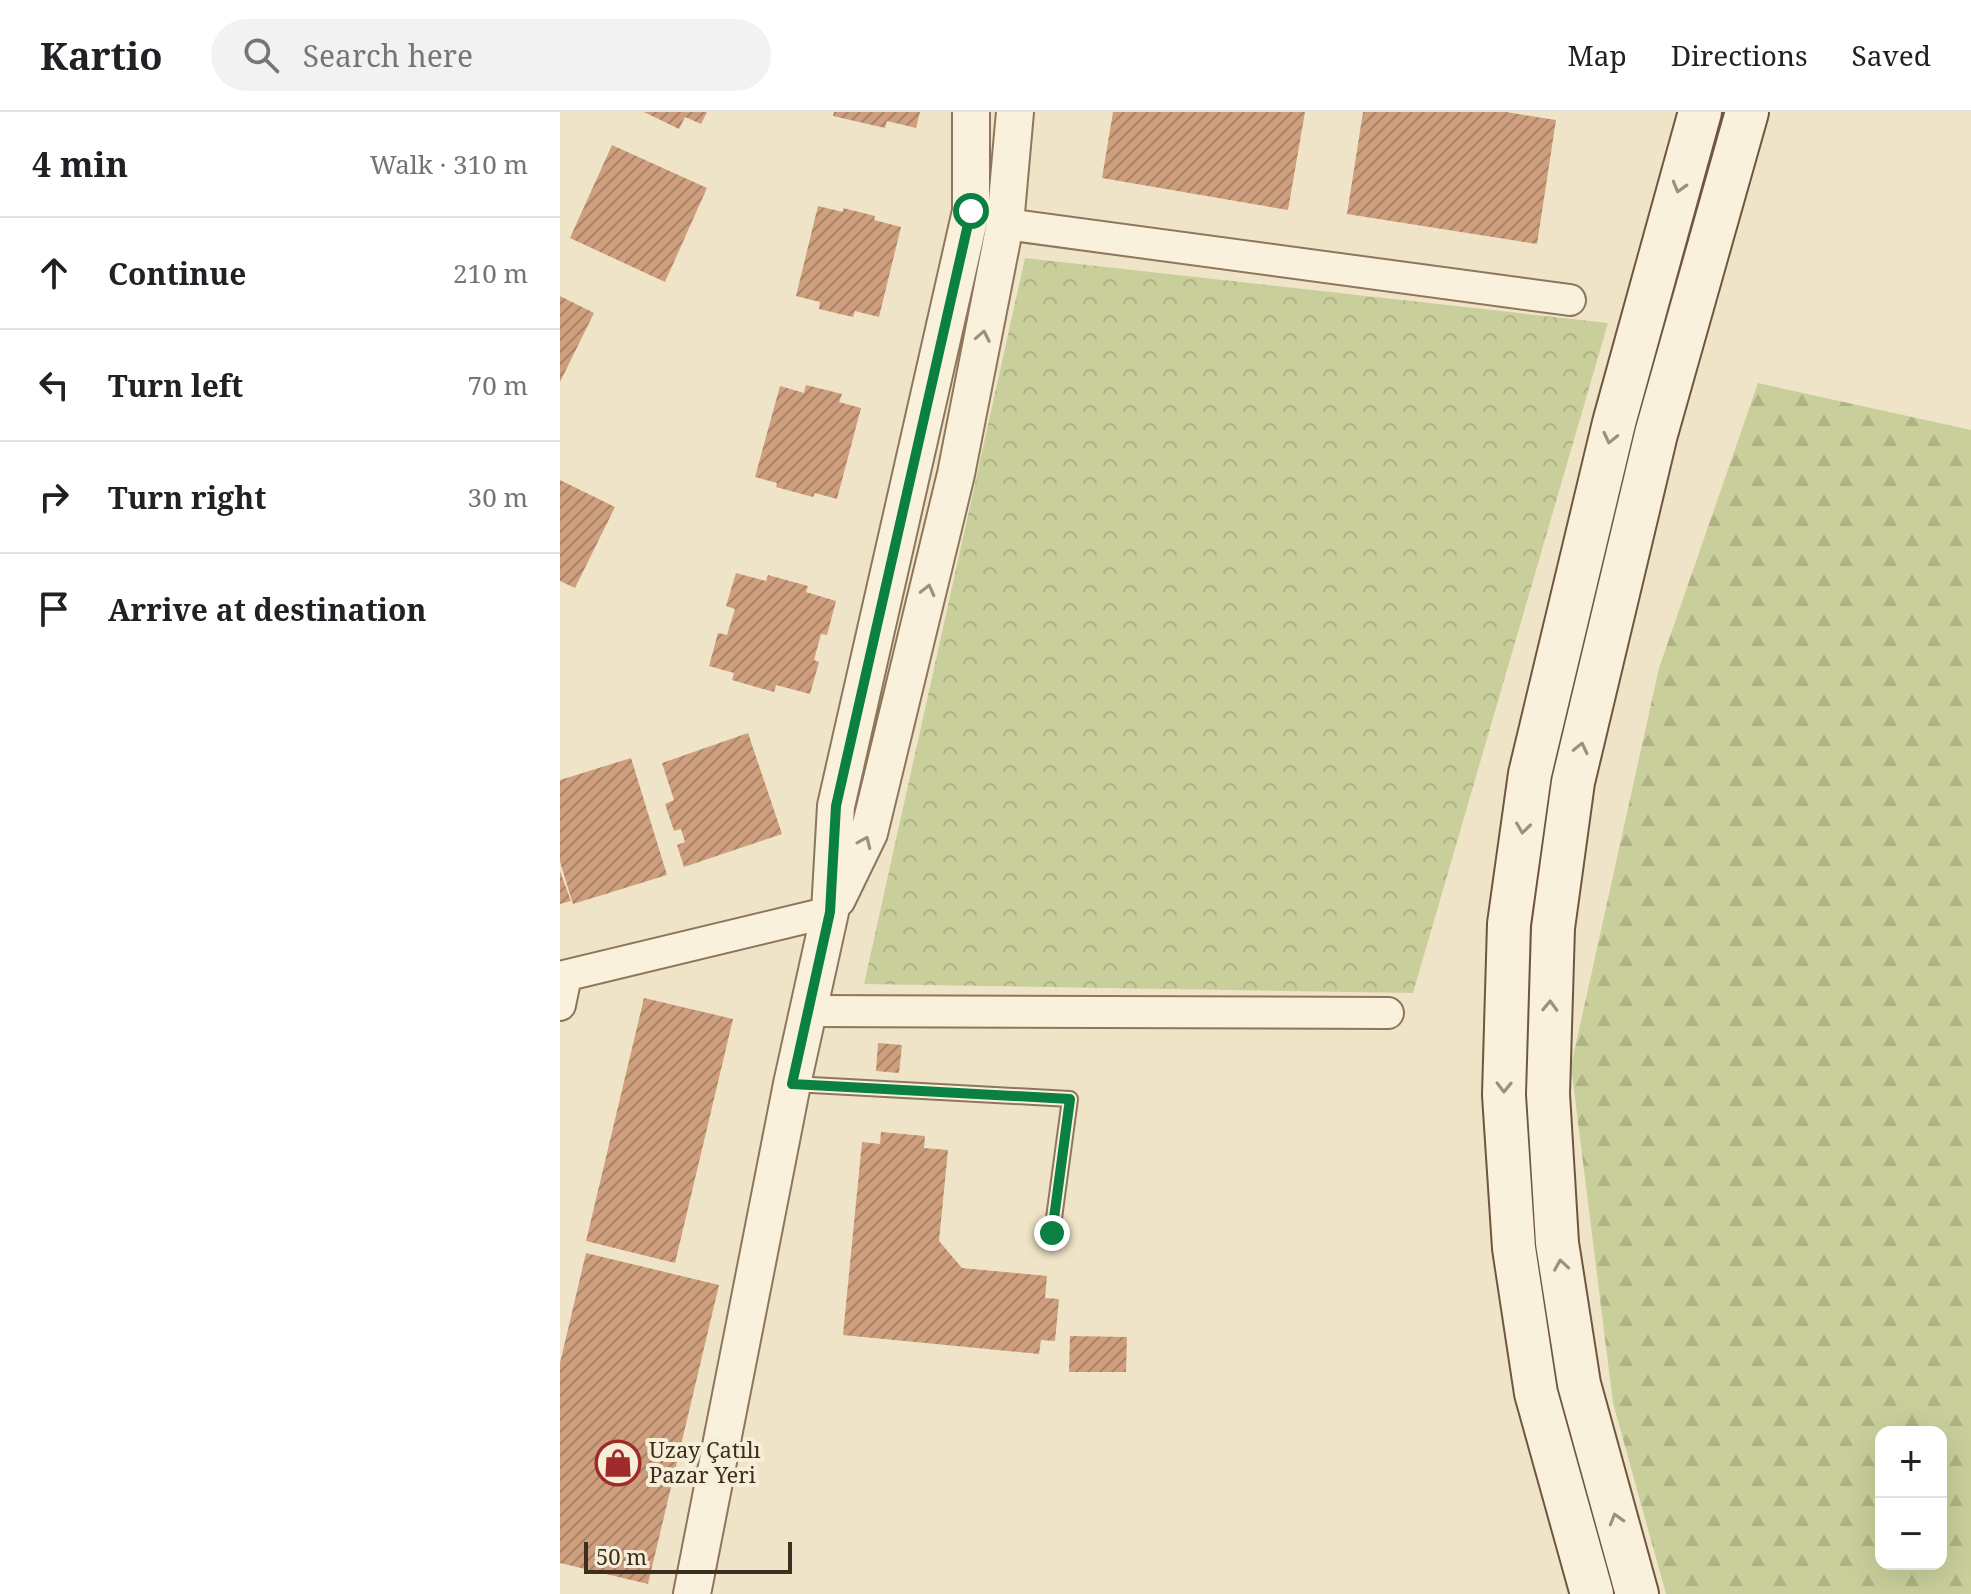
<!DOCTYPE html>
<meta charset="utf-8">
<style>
body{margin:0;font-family:"Noto Serif",serif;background:#f2f2f2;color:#202124}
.controls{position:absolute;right:24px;bottom:24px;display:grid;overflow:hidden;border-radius:16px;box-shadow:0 8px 32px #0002}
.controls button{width:72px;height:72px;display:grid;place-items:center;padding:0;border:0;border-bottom:2px solid #e0e0e0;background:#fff;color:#202124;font:40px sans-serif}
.scale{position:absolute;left:24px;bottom:20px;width:208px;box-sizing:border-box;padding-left:8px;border:4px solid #3d2e20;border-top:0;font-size:22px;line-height:28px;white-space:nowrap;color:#3d2e20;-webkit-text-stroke:6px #f7eed8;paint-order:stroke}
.stop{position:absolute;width:24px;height:24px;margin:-18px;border:6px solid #0b8043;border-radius:50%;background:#fff}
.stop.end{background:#0b8043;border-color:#fff;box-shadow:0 2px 8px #0008}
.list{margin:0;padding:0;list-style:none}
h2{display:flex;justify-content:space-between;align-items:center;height:104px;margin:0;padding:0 32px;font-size:34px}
h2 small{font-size:26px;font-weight:400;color:#757577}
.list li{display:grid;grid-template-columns:52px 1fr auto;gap:24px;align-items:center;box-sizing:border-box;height:112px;padding:0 32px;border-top:2px solid #e0e0e0}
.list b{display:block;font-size:30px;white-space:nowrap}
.list em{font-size:26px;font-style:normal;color:#757577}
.icon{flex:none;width:44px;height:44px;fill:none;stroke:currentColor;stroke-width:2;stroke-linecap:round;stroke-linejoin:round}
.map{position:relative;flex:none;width:1411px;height:1482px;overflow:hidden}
header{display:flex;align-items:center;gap:48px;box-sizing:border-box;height:112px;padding:0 40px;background:#fff;border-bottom:2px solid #e0e0e0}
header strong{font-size:38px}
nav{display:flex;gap:44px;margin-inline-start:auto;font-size:28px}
.search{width:560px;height:72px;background:#f2f2f2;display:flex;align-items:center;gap:20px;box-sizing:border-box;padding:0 28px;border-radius:44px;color:#757577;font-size:30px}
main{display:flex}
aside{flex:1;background:#fff}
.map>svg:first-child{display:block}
.forest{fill:url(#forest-firs);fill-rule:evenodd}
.park{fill:url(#park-crowns)}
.building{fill:url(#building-hatch)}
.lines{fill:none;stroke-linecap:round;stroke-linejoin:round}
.service-casing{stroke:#8d765c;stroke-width:18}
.minor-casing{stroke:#8d765c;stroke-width:34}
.tertiary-casing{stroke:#8d765c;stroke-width:40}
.secondary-casing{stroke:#6f573f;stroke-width:46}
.service{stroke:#faf1dc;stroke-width:14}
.minor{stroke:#faf1dc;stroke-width:30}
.tertiary{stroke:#faf1dc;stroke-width:36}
.secondary{stroke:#faf1dc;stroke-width:42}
.oneway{stroke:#9c907e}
.route{stroke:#0b8043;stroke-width:10}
.labels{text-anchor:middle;stroke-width:8;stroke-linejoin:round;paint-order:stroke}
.poi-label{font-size:22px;fill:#3d2e20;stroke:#f7eed8;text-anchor:start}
</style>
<header>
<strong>Kartio</strong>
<div class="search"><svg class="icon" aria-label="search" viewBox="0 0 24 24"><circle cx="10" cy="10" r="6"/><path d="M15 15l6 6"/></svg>Search here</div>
<nav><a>Map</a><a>Directions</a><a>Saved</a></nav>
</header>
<main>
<aside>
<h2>4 min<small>Walk · 310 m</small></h2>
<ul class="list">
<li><svg class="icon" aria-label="ahead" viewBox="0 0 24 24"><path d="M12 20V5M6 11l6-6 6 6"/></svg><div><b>Continue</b></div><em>210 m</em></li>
<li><svg class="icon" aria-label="left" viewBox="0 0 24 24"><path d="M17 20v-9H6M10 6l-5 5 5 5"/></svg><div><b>Turn left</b></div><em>70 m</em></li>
<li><svg class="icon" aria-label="right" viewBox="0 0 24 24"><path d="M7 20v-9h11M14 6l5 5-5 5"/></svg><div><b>Turn right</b></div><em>30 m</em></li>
<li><svg class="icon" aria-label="arrive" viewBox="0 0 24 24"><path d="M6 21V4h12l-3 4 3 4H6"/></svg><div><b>Arrive at destination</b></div></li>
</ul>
</aside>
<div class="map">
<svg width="1411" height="1482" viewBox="0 0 1411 1482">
<defs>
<pattern id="forest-firs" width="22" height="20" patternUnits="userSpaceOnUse" patternTransform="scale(2)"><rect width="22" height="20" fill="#c9cf9b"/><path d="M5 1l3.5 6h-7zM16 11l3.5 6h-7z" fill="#aeb285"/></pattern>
<pattern id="park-crowns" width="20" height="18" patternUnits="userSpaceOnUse" patternTransform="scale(2)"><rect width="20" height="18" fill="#c9cf9b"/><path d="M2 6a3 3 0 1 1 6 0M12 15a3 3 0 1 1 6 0" fill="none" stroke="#aeb285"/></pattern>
<pattern id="building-hatch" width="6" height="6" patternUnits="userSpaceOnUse" patternTransform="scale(2)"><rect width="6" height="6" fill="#cf9f7d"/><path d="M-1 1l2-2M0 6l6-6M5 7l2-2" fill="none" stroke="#a98266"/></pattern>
</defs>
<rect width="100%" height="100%" fill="#f0e4c8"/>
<path class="forest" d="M1198,271l213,47v1164h-305l-53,-191 -42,-337 88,-398zM1321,1320h60v132h-60z"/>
<path class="park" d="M465,146l583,65 -195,670 -549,-9z"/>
<path class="building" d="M84,0h63l-6,12 -16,-7 -6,12z
M274,0h86l-4,16 -29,-7 -2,7 -52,-12z
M553,0h192l-17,98 -186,-32z
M803,0h143l50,8 -19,124 -190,-30z
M52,33l95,43 -42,94 -95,-44z
M258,94l25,6v-4l32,8 -1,4 27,7 -22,90 -24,-6 -2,6 -34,-8 1,-7 -24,-6z
M0,184l34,17 -34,69z
M246,273l36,9 -3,8 22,6 -24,91 -22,-6 -2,4 -37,-10 1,-4 -22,-6 25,-91 24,7z
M0,368l55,27 -40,81 -15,-7z
M176,461l30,8 2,-6 40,11 -2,6 30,9 -9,34 -6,-1 -7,26 5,2 -9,32 -34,-9 -2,7 -42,-12 2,-7 -25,-7 9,-33 9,2 8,-26 -9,-3z
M188,621l34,101 -98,33 -7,-22 8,-3 -4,-13 -7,2 -9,-27 9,-4 -12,-37z
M71,646l36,117 -94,29 -13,-42v-82z
M0,759l11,30 -11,3z
M84,886l89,21 -58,244 -89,-22z
M318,931l24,2 -3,28 -23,-2z
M321,1020l44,4 -1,12 24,2 -9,91 23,27 85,8 -2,22 14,1 -4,42 -14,-1 -2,14 -196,-19 19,-193 18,2z
M26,1141l133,32 -71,299 -88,-21v-200z
M510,1224l57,1 -1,35h-57z"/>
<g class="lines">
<g class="service-casing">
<path id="service" d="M233,972l277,15 -18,134"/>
</g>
<g class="minor-casing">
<path id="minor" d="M445,112l565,76
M0,865l270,-65
M0,893l6,-29
M247,899l581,2"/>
</g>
<g class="tertiary-casing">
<path id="tertiary" d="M277,787l32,-66 87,-359 49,-250 10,-112
M132,1482l100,-510 38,-172 6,-106 135,-595v-99"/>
</g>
<g class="secondary-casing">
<path id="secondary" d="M1032,1482l-56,-201 -22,-145 -10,-153 5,-171 21,-150 84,-351 86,-311
M1077,1482l-58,-210 -22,-141 -9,-149 5,-166 20,-146 83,-348 91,-322"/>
</g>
<use href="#service" class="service"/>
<use href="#minor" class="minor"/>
<use href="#tertiary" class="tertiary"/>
<use href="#secondary" class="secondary"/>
</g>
<defs><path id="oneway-chevron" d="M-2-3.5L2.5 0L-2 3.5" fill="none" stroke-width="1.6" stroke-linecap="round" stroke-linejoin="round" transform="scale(2)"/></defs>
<g class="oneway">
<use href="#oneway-chevron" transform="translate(1119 75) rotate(106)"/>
<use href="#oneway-chevron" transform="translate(423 224) rotate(-79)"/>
<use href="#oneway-chevron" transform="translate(1050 326) rotate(103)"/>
<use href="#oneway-chevron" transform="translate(368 478) rotate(-76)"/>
<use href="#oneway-chevron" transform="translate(1021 636) rotate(-77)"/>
<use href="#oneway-chevron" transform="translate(963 716) rotate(98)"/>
<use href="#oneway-chevron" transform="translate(305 730) rotate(-66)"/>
<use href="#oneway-chevron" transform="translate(990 894) rotate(-88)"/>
<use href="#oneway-chevron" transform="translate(944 975) rotate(91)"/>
<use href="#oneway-chevron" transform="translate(1001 1153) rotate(-99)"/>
<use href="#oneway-chevron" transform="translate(1056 1407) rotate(-106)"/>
</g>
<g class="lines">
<path class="route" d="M411,99l-135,595 -6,106 -38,172 278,15 -18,134"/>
</g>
<defs>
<g id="shop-ring" transform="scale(2.3)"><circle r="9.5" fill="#f7eed8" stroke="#9e2a2b" stroke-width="1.5"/><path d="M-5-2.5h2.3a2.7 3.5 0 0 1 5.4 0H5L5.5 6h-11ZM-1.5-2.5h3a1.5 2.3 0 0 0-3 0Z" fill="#9e2a2b"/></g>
</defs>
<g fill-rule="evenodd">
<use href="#shop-ring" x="58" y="1351"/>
</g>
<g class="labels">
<g class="poi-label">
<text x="89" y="1346">Uzay Çatılı<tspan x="89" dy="25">Pazar Yeri</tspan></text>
</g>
</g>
</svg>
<div class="controls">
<button>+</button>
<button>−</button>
</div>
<div class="scale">50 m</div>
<div class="stop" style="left:411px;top:99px"></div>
<div class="stop end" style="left:492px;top:1121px"></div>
</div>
</main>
